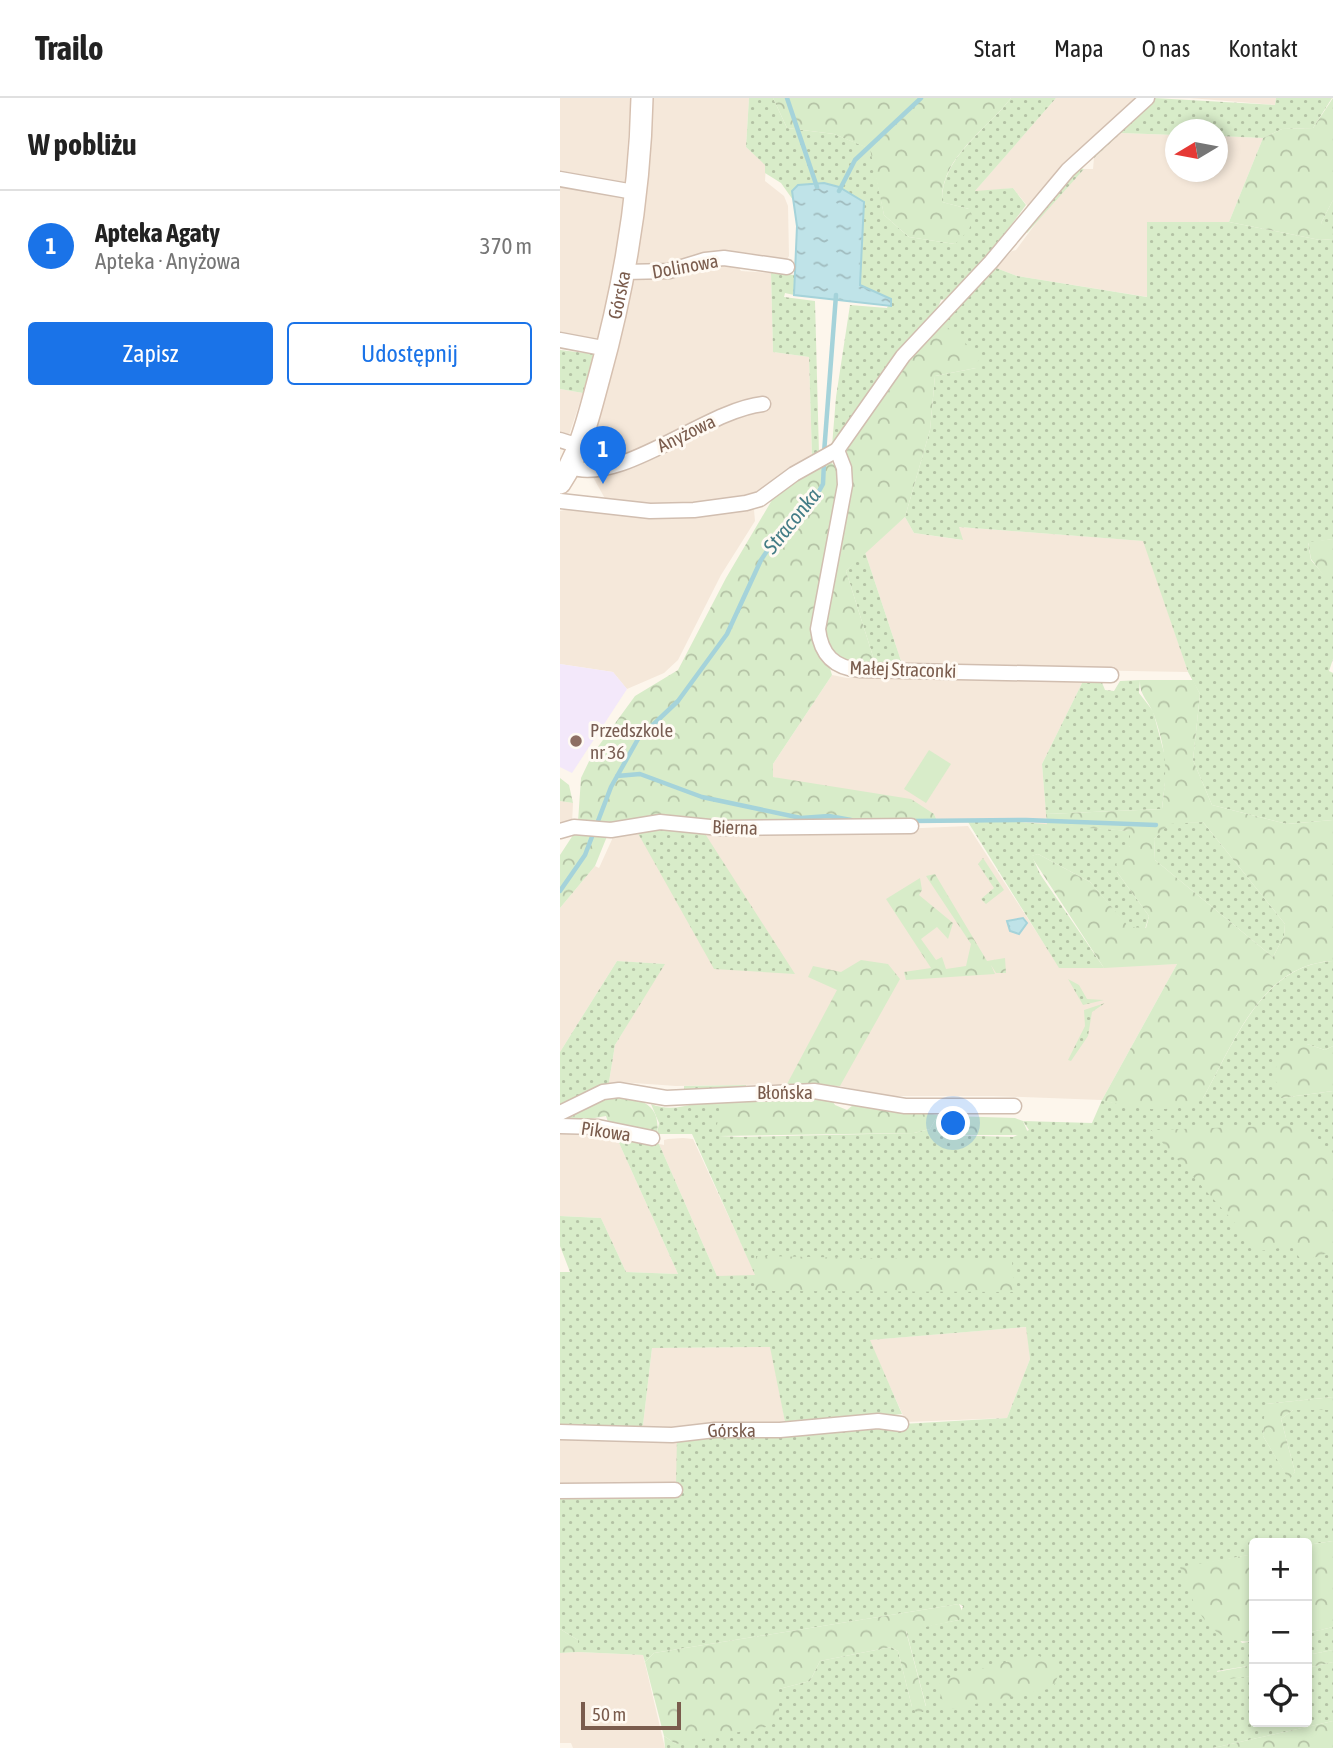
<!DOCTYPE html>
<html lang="pl">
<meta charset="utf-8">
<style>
body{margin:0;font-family:"Asap Condensed",sans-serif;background:#f6f6f6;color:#222}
.controls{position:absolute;right:21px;bottom:21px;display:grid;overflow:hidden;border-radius:7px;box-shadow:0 4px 10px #0003}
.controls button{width:63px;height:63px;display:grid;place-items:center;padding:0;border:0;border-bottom:2px solid #e0e0e0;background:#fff;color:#222;font:35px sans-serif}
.compass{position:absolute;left:605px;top:21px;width:63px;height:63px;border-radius:50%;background:#fff;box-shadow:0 4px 10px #0003;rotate:260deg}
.scale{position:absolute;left:21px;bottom:18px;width:100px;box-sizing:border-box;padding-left:7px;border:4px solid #7a5c4d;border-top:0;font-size:19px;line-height:24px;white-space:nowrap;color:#7a5c4d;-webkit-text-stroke:5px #fffaf3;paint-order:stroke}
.you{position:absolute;left:394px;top:1026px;width:24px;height:24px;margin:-18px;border:5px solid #fff;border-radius:50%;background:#1a73e8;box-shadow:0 0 0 10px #1a73e833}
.badge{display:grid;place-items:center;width:46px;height:46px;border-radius:50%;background:#1a73e8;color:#fff;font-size:23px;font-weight:700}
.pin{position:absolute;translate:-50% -58px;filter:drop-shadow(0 2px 4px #0008)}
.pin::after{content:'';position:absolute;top:37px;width:24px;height:21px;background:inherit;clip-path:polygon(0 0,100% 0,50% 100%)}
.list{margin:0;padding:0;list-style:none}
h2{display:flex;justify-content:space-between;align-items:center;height:91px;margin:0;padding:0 28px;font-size:30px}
h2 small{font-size:23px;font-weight:400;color:#767676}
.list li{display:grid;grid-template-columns:46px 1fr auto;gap:21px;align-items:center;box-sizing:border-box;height:112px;padding:0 28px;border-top:2px solid #e0e0e0}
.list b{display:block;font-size:26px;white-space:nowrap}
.list p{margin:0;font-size:23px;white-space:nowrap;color:#767676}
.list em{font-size:23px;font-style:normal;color:#767676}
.actions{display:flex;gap:14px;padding:21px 28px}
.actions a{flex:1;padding:16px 0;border:2px solid #1a73e8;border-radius:7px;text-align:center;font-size:24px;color:#1a73e8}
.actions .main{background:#1a73e8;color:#fff}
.icon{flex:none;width:38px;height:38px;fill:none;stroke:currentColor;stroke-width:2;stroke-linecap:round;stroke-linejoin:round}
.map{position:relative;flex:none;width:773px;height:1650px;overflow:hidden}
header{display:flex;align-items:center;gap:42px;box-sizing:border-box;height:98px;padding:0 35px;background:#fff;border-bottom:2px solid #e0e0e0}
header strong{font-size:33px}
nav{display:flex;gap:38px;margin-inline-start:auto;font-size:24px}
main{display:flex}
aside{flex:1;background:#fff}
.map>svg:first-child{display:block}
.residential{fill:#f5e8da}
.education{fill:#f3e8fa}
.grass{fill:url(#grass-dots)}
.forest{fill:url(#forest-crowns);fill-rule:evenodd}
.pitch{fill:#d8ecc9}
.water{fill:url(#water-ripples);stroke:#a5d3da;stroke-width:2}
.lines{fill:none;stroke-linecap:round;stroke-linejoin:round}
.stream{stroke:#a5d3da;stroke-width:4.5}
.street-casing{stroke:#d1beb0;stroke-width:17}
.secondary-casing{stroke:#d6c0b0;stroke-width:24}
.street{stroke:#fff;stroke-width:14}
.secondary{stroke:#fff;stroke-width:21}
.education-dot{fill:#8d6e63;stroke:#fffaf3;stroke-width:2.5}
.labels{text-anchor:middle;stroke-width:6;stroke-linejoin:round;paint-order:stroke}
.street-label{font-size:19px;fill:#7a5c4d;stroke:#fffaf3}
.education-label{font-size:19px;fill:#785e54;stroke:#fffaf3;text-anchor:start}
.water-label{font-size:21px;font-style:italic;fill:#437c86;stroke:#fffaf3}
</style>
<header>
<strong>Trailo</strong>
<nav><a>Start</a><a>Mapa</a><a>O nas</a><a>Kontakt</a></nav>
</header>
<main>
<aside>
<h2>W pobliżu<small></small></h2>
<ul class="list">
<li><span class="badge">1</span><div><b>Apteka Agaty</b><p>Apteka · Anyżowa</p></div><em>370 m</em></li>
</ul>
<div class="actions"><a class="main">Zapisz</a><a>Udostępnij</a></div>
</aside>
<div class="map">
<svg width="773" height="1650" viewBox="0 0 773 1650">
<defs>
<pattern id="grass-dots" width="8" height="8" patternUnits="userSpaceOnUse" patternTransform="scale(1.75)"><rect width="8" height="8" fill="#d8ecc9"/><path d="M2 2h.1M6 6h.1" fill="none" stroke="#b4c2a5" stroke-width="1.8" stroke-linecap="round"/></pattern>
<pattern id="forest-crowns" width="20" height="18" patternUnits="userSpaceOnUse" patternTransform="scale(1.75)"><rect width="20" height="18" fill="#d8ecc9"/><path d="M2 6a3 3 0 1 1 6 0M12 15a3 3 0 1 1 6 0" fill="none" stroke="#b4c2a5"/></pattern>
<pattern id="water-ripples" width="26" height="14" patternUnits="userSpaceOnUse" patternTransform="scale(1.75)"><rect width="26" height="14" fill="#bfe3e8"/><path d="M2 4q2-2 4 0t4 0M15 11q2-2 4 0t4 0" fill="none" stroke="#a0bbbe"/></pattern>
</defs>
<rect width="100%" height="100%" fill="#fdf6ec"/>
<path class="residential" d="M0,0h71l-6,85 -4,2 -61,-9z
M91,0h98l-3,49 20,18 -1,16 19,15 4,10 1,50 -4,6 -87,-2 -64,9z
M496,0h83l-110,110 -16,-20 -39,4z
M630,0h86l-1,7z
M561,35l54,2v37h42l1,-36 45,2 -34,84h-82l1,75 -131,-21 -21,-8 16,-17 4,-1 31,-42 37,-39h9l1,-11z
M0,85l64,11 -9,71 -15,76 -40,-5z
M175,164l6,9 30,2 2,79 36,5 3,100 -54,37 -14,5 -51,7 -85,-2 -15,-27 92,-46 -91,36 -8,-4 41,-155 5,-30z
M0,291l23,4 -15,45 -8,-2z
M16,409h176l2,3 1,11 -34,54 -43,85 -14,13 -37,16 -14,-17 -53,-8v-153z
M345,419l9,16 48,7 -4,-13 186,14 44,131 -285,-5 -38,-115z
M272,577l15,3 237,1 -42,85 5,61 -27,-3 -82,1 -4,-9 -161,-37v-13z
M0,703l13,2 -1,21 -12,3z
M408,728l91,141 118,-3 -75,136 -109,-4h-109l-44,-10 -53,-2 -111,2 -57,-4 -1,4 -10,2 7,-43 49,-81 -47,-3 -57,91v-144l35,-42 4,2 15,-33 21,-7 264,1z
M0,1031l55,5 63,140 -52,-2 -25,-54 -41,-2z
M123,1040l10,1 63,137h-39l-58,-132 5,1v-5l4,-1z
M467,1229l3,32 -23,59 -101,4 -37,-82z
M211,1249l15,80 -148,6 5,-8 9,-77z
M0,1337l117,2 1,44 -2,3 -116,4z
M18,1554l65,3 22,93h-92l-2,-5h-11v-90z"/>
<path class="education" d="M0,566l53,8 14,17 -55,84 -12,-6z"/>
<path class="grass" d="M189,0h24l14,30 47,6 37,15 13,66 25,22 46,7 14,-35 -27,-7c-1,-45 44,-71 69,-104h45l-81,93 38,-3 13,17 -37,50 -42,44 -6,1 -5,12 -104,134 4,-49 14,-92 37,3 4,-9 -31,-13 4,-84 -25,-15 -47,4 1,9 -12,-17 -16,-10v-8l-19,-18z
M594,0l121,7 1,-7h56l-19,30 -31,1 -19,9 -45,-2 -1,-6h-42v5l-54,-2 -27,25 -2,-3z
M519,70l5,1 -57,64 -3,-4z
M773,102v29h-4l-8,-6z
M587,124h82l91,18 13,-1v300l-25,4 3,17 13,15 9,1v83l-4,12 4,2v147l-46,4 -75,-19 -19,-45 7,-66 -12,-22 -45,-131 -184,-14 4,13 -49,-7 -9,-16 25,-87 5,-54 41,-8 -33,-44 53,-56 21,8 130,21z
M211,175l24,2 -1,20 -9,-2 -1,4 31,4 4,153 -7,3 -3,-100 -36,-5z
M0,252l34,4 -11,39 -23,-4z
M305,454l38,115 -27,-1 -30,-95z
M524,581l17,1 4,10 9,1 6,-10 20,-1 -1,13 14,18 14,53 -5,45 -116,5 -4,-50z
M408,724h52l110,9v15l-13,26 32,44 -4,13 -16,-1 -39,-46 -52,-28 -6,2 8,18 64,94h-45z
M643,724l82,102 -1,12 -11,21 -118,-97 -1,-21 15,-16z
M75,730l67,1 93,145 -81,-5z
M423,760l21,32 -18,14 -5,-5 13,-11 -16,-24z
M57,863l48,3 -50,81 -7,43 -48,22v-58z
M773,863v85l-8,4 -18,-6 -26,54 52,-7v306l-67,7 -3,32 26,43 6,-7 -14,-53 12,-9h40v131l-26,4 -53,-2v11l-73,14 61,75 12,-2v24l-37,6 3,8 34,-3v46h53v-54l26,-6v59l-120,27h-548l-1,-12 12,8 103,-27v-28l31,-8 10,-20 71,-14 7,4 14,56 14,-1 -20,-76 53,-10 4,-14 -4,-2 -305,49 -9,9 -2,-7 -65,-3v-12l-18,-11v-134l116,-11 1,-47 330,-19 23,-59 -4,-32 -156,13 32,74 -116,13 -16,-80 -118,1 -9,77 -5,8 -78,-5v-156h10l-10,-26v-30l41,2 25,54 52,2 -63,-140 44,10 58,132 38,-1 -63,-141h-35l2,-11 -8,-19c24,10 45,-3 70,-6l-2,38 21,1 174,-4 16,-4 8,-14 13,1 -7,19 69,2 16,-7 -6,-9 69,2 10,-23c36,10 65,4 101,-2 30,-53 59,-134 130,-137z
M508,881l11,6 8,14 17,1 -21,5z
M545,905l-13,9 -4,24 -17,25 -3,-1 17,-34 -1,-16z
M186,987v3l-62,3v-5z
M773,1529v23l-26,5v-22z"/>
<path class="forest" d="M213,0h238c-24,32 -71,59 -69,104l27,7 4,8 -4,13 -14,14 -46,-7 -25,-22 -14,-66 -36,-15 -47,-6z
M773,0v102l-12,23 12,6v10l-13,1 -91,-18 34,-84 19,-9 31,-1z
M383,226l17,13 19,21 -3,10 -41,8 -5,54 -25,87 -59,54 30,95 -35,-3 -19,-25 25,-188 35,-59 56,-66z
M268,362l10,8 2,10 -25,142 17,55 -59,89v13l138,22 23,15 4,9 -360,-1 3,-44 11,-23 43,-59 43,-26 48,-92 46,-78 21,-19z
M773,441v37h-9l-13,-17 -3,-17z
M580,582h53l7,14 -7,66 19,45 75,19 46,-4v141c-72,3 -100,84 -130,137 -26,18 -72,11 -101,2l75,-136 -73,4 -73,-112 7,-2 52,28 39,45 17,1 3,-12 -32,-44 -1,-17 14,-9v-15l-83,-6 -1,-11 116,-5c5,-39 5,-56 -8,-94 -5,-15 -15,-19 -14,-35zM643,724l82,102 -1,12 -11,21 -118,-97 -1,-21 15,-15z
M0,680l9,7 4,18 -13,-2z
M15,734l33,2 -13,32 -35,42v-53z
M375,776l52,87 18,-3 1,15h-10l-5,-8 4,9 -89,6 -2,-8 27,-4 -45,-69 34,-21 2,12 -3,5 34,28 -5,16 -11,-12 -16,12 15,21 6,-3 4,12 20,-3 5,-22 -45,-68z
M301,862l27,4 12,15 -60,107 -53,-2 50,-94 -29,-13 5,-11 28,6z
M747,946l18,6 8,-4v45l-52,7 -6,-20 2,-20 15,-13z
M46,996c27,4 56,5 51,40l-48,-9 -3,-9 -39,7 -7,-6z
M270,999l5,8 12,5 11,-9 80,14 -8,14 -16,4 -195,3 -2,-11 4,-27z
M391,1018l64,2 8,3 6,14h-85z
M738,1027l35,34v92l-31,11 -10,-16 -32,5 -109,-121z
M196,1158l256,5 2,31 -259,-1z
M773,1299v13h-40l-12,9 14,53 -6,8 -26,-44 2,-32z
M773,1443v86l-26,6v-88z
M694,1456v87c-45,6 -62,-38 -74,-74z
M399,1506l5,11 -5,5 -53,11 20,76 -3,5h-7l-4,-5 -14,-56 -7,-4 -71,14 -10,20 -31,8v28l-8,9 -95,18 -12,-8 -19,-74 9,-9z
M0,1531l18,11v12l-18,1z
M773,1552v12l-26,6v-13z
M475,1556l18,9 6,10 -6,15 -103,21 -6,-2 -6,-20 3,-7z
M694,1567v11l-35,4 -3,-8z
M773,1623v27h-120z"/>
<path class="pitch" d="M369,652l22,14 -25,39 -22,-14z"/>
<path class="water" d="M264,85l15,4 25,15 -4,83 31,14v7l-97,-11 3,-69 -5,-35 6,-6z
M463,820l4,5 -8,11 -9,-3 -3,-10z"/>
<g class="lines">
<path class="stream" d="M227,0l30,89
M279,93l16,-31 66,-62
M264,355l12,-158
M57,678l23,-2 62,23 99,21 28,-2 22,4
M352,723l114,-1 130,5
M0,793l25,-36 26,-68 27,-48 40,-38 49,-67 34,-74 22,-33 30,-25 10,-18 1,-22"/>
<g class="street-casing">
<g id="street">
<path d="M0,81l74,13"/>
<path d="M64,174l45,-1 36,-11 19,-2 63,9"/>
<path d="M0,242l48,9"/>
<path d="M0,342l19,6"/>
<path d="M277,352l7,18 1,17 -27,144c3,26 16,39 42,41l251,5"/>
<path d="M10,369c52,18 136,-57 193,-63"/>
<path d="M0,403l90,10 44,-1 52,-7 14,-4 34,-25 43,-24 66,-94 88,-94 77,-92 79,-72"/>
<path d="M0,733l14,-4 37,3 49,-8 60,6 191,-2"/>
<path d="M0,1015l43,-21 16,-2 47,8 148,-7 91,15h109"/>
<path d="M0,1028l38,1 54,11"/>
<path id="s1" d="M0,1334l112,3 43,-5h65l98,-9 23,3"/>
<path d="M0,1393l115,-1"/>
</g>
</g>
<g class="secondary-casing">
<g id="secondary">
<path id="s2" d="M0,385c21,-32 29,-68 39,-105 25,-90 41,-186 43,-280"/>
</g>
</g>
<use href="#street" class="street"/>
<use href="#secondary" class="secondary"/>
</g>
<circle class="education-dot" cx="16" cy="643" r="7"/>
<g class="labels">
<g class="street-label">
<text transform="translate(125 168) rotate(-10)" y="7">Dolinowa</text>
<text dy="7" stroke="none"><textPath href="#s2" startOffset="198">Górska</textPath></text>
<text transform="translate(126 335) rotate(-26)" y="7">Anyżowa</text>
<text transform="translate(343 571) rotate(2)" y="7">Małej Straconki</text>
<text transform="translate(175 729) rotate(2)" y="7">Bierna</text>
<text x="225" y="1001">Błońska</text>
<text transform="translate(46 1033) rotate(8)" y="7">Pikowa</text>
<text dy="7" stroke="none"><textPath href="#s1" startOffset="172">Górska</textPath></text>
</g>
<g class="education-label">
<text x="30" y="639">Przedszkole<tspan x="30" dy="22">nr 36</tspan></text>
</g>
<g class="water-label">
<text transform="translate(232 423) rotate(-51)" y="7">Straconka</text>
</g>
</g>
</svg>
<div class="controls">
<button>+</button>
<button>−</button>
<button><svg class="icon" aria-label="locate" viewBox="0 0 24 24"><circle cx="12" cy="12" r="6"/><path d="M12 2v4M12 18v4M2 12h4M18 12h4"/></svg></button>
</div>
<svg class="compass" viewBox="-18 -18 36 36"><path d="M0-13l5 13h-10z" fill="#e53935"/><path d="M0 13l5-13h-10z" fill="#767676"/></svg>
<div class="scale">50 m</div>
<div class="you"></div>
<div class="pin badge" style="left:43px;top:386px">1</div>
</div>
</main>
